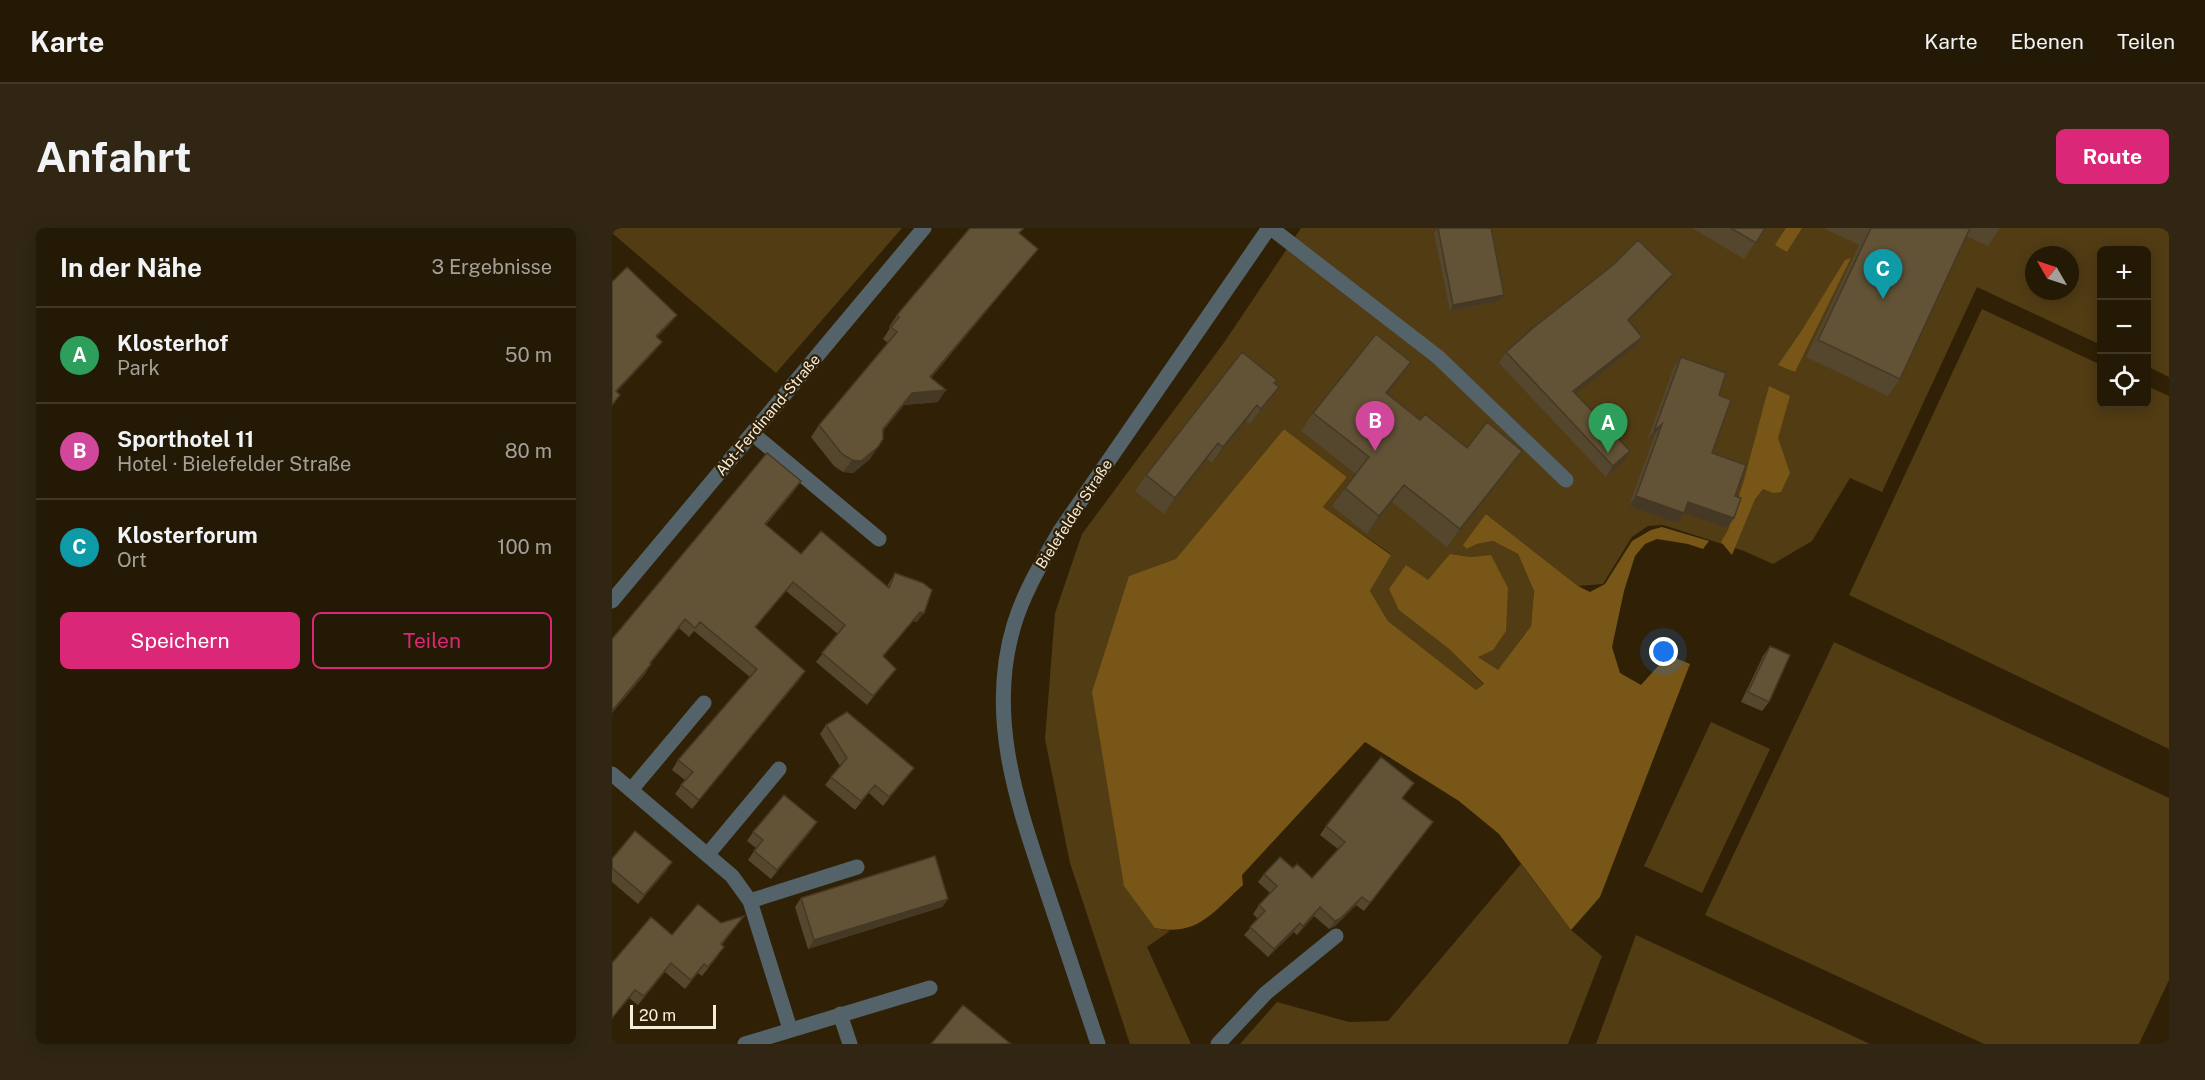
<!DOCTYPE html>
<html lang="de">
<meta charset="utf-8">
<style>
body{margin:0;font-family:"Public Sans",sans-serif;background:#302613;color:#f1f3f6}
.controls{position:absolute;right:18px;top:18px;display:grid;overflow:hidden;border-radius:9px;box-shadow:0 3px 15px #0003}
.controls button{width:54px;height:54px;display:grid;place-items:center;padding:0;border:0;border-bottom:2px solid #413826;background:#241904;color:#f1f3f6;font:30px sans-serif}
.compass{position:absolute;left:1413px;top:18px;width:54px;height:54px;border-radius:50%;background:#241904;box-shadow:0 3px 15px #0003;rotate:309deg}
.scale{position:absolute;left:18px;bottom:15px;width:86px;box-sizing:border-box;padding-left:6px;border:3px solid #f6ecdc;border-top:0;font-size:16px;line-height:21px;white-space:nowrap;color:#f6ecdc;-webkit-text-stroke:4px #302106;paint-order:stroke}
.you{position:absolute;left:1052px;top:424px;width:21px;height:21px;margin:-15px;border:4px solid #fff;border-radius:50%;background:#1a73e8;box-shadow:0 0 0 9px #1a73e833}
.badge{display:grid;place-items:center;width:39px;height:39px;border-radius:50%;background:#db2777;color:#fff;font-size:20px;font-weight:700}
.pin{position:absolute;translate:-50% -50px;filter:drop-shadow(0 2px 3px #0008)}
.pin::after{content:'';position:absolute;top:32px;width:21px;height:18px;background:inherit;clip-path:polygon(0 0,100% 0,50% 100%)}
.list{margin:0;padding:0;list-style:none}
h2{display:flex;justify-content:space-between;align-items:center;height:78px;margin:0;padding:0 24px;font-size:26px}
h2 small{font-size:20px;font-weight:400;color:#a3a09a}
.list li{display:grid;grid-template-columns:39px 1fr auto;gap:18px;align-items:center;box-sizing:border-box;height:96px;padding:0 24px;border-top:2px solid #413826}
.list b{display:block;font-size:22px;white-space:nowrap}
.list p{margin:0;font-size:20px;white-space:nowrap;color:#a3a09a}
.list em{font-size:20px;font-style:normal;color:#a3a09a}
.actions{display:flex;gap:12px;padding:18px 24px}
.actions a{flex:1;padding:14px 0;border:2px solid #db2777;border-radius:9px;text-align:center;font-size:21px;color:#db2777}
.actions .main{background:#db2777;color:#fff}
.icon{flex:none;width:33px;height:33px;fill:none;stroke:currentColor;stroke-width:2;stroke-linecap:round;stroke-linejoin:round}
.map{position:relative;flex:none;width:1557px;height:816px;overflow:hidden;border-radius:9px}
header{display:flex;align-items:center;gap:36px;box-sizing:border-box;height:84px;padding:0 30px;background:#241904;border-bottom:2px solid #413826}
header strong{font-size:28px}
nav{display:flex;gap:33px;margin-inline-start:auto;font-size:21px}
.intro{display:flex;align-items:center;justify-content:space-between;box-sizing:border-box;height:144px;padding:0 36px}
h1{margin:0;font-size:42px}
.button{padding:15px 27px;border-radius:9px;background:#db2777;color:#fff;font-size:21px;font-weight:700}
main{display:flex;gap:36px;padding:0 36px}
aside{flex:1;background:#241904;border-radius:9px;box-shadow:0 3px 15px #0003}
.map>svg:first-child{display:block}
.green{fill:#513c14;fill-rule:evenodd}
.water{fill:#775617}
.lines{fill:none;stroke-linecap:round;stroke-linejoin:round}
.service{stroke:#546369;stroke-width:15}
.minor{stroke:#546369;stroke-width:15}
.tertiary{stroke:#546369;stroke-width:15}
.wall{fill:#54472e}
.shaded-wall{fill:#453926}
.building{fill:#625236;stroke:#453926;stroke-width:1.5}
.labels{text-anchor:middle;stroke-width:4.5;stroke-linejoin:round;paint-order:stroke}
.street-label{font-size:15px;fill:#f6ecdc;stroke:#302106}
</style>
<header>
<strong>Karte</strong>
<nav><a>Karte</a><a>Ebenen</a><a>Teilen</a></nav>
</header>
<div class="intro"><h1>Anfahrt</h1><a class="button">Route</a></div>
<main>
<aside>
<h2>In der Nähe<small>3 Ergebnisse</small></h2>
<ul class="list">
<li><span class="badge" style="background:#2e9e5b">A</span><div><b>Klosterhof</b><p>Park</p></div><em>50 m</em></li>
<li><span class="badge" style="background:#d1479c">B</span><div><b>Sporthotel 11</b><p>Hotel · Bielefelder Straße</p></div><em>80 m</em></li>
<li><span class="badge" style="background:#0f9aa8">C</span><div><b>Klosterforum</b><p>Ort</p></div><em>100 m</em></li>
</ul>
<div class="actions"><a class="main">Speichern</a><a>Teilen</a></div>
</aside>
<div class="map">
<svg width="1557" height="816" viewBox="0 0 1557 816">
<rect width="100%" height="100%" fill="#302106"/>
<path class="green" d="M0,0h290l-126,145 -164,-140z
M689,0h868v149l-22,-11 -1,-116h-44l-1,95 -124,-58 -95,205 -32,-14 -38,63 -39,23 -29,-13 -81,-26 -15,1 -16,11 -29,47 -25,2 -92,-72 -19,35 10,-5 16,-3 25,13 16,37 -3,35 -33,45 -20,-14 13,-101 -20,1 -21,-3 -2,94 36,37 -8,5 -88,-69 -18,-30 21,-37 -68,-47 24,-30 -63,-48 -108,131 -47,16 26,352 15,3 -23,16 44,97h-61l-60,-181 -25,-124 10,-126 27,-79 141,-190zM1422,27h36v36h-36z
M1370,81l119,56 1,39h44l1,-18 22,10v353l-320,-154z
M1222,414l335,156v182l-30,64h-155l-279,-129z
M1099,494l59,27 -68,144 -58,-27z
M909,636l50,66 31,26 -34,88h-328l37,-42 72,20 39,-1z
M1024,707l234,109h-274z"/>
<path class="water" d="M1174,0h16l-15,24 -12,-7z
M1239,30l-56,114 -17,-7 24,-35 43,-70z
M1157,158l21,10 -12,42 12,35 -9,19 -8,1 -10,-4 -8,10 -23,56 -11,-13 7,-12 16,-50z
M672,201l63,48 -24,30 68,48 -21,36 18,30 88,69 8,-6 -36,-36 -49,-38 -10,-21 17,-24 22,15 22,-26 21,3 20,-2 17,33 -2,43 -13,19 -15,7 20,13 33,-44 3,-35 -16,-37 -25,-13 -16,3 -10,5 -4,-4 23,-31 92,72 12,6 15,-8 27,-43 19,-11 11,-3 47,14 -6,8 -15,-5 -31,-5 -12,5 -10,12 -11,35 -12,56 8,26 21,12 27,-30 22,9 -90,233 -29,33 -72,-96 -40,-33 -94,-59 -123,133 1,10c-29,26 -45,52 -88,43l-31,-42 -32,-194 37,-116 47,-17z"/>
<g class="lines">
<path class="service" d="M659,0l167,129 128,123
M141,206l126,105
M19,562l73,-87
M96,626l71,-85
M138,673l107,-34
M606,816l48,-51 70,-57"/>
<path class="minor" d="M0,373l312,-373
M0,546l120,102 18,25 40,128
M228,786l10,30
M133,816l185,-56"/>
<path class="tertiary" d="M486,816c-17,-51 -34,-101 -51,-152 -29,-87 -61,-174 -33,-267 10,-34 29,-64 46,-94l209,-303"/>
</g>
<path class="wall" d="M826,0l66,67 -4,6 -50,10 -16,-78z
M1080,0h73l-21,31z
M1211,0h177l-12,18 -22,-10 -66,143 -12,17 -82,-39 53,-112z
M408,6l9,26 -98,118 7,24 -34,3 -21,26 -13,28 -17,14 -10,-1 -9,-6 -23,-29 8,-12 69,-82 -5,-4 7,-11 -1,-1 8,-12z
M1061,46l-7,10 -36,37 5,26 -60,46 48,69 -17,15 -107,-114 7,-11z
M1069,129l38,38 -7,58 23,43 -1,22 -7,10 -43,-15 -7,10 -48,-17 26,-72 -8,7 27,-74z
M799,134l-24,32 33,26 47,28 55,3 -12,17 -63,79 -55,-45 -25,32 -35,-28 24,-32 -55,-43 12,-18z
M662,155l5,4 -11,15 -18,22 -4,-3 -34,42 -5,-4 -43,55 -29,-23 11,-16z
M183,262l-29,35 35,29 86,32 8,-13 22,49 -4,-1 -30,36 6,21 -22,27 -51,-43 22,-28 -52,-43 -31,37 50,43 -6,9 -107,129 -17,-15 10,-14 -13,-10 6,-10 72,-83 -56,-46 -5,6 -10,-9 -29,36 -5,10 -33,39v-74z
M1158,418l-1,56 -7,9 -21,-9 22,-46z
M214,497l88,43 -31,38 -14,-13 -14,17 -30,-25 15,-19 -20,-32z
M790,570l25,32 -63,81 -8,-6 -21,21 -6,3 -15,-13 -17,19 -3,-3 -26,25 -24,-22 14,-16 -5,-5 6,-9 11,-12 -12,-11 6,-8 29,-6 19,10 26,-29 -18,-14 6,-9z
M199,603l-40,48 -23,-19 8,-12 -9,-7 6,-9z
M0,631l60,3 -6,9 -28,33 -26,-22z
M189,670l147,1 -6,8 -134,42 -13,-42z
M132,688l-22,29 -4,11 -16,20 -4,-3 -13,16 -20,-17 -27,33 -9,-7 43,-63 49,-12z"/>
<path class="shaded-wall" d="M426,21l-9,11 -107,129 8,-12z
M1061,46l-7,10 -45,46 7,-10z
M892,67l-4,6 -50,10 3,-6z
M65,87l-7,9 -20,21 6,-9z
M1030,109l-7,10 -69,54 7,-10z
M50,114l-7,9 -43,46 4,-6z
M799,134l-13,18 -24,31 12,-18z
M667,159l-11,15 -18,22 11,-15z
M334,162l-8,12 -34,3 -29,36 8,-12 29,-36z
M645,177l-11,16 -34,42 11,-16z
M1050,196l-7,10 -8,7 7,-10z
M606,215l-11,16 -43,55 11,-16z
M266,219l-8,12 -17,14 -10,-1 9,-12z
M910,223l-12,17 -63,79 13,-18z
M1018,223l-7,11 -17,15 7,-11z
M189,253l-6,9 -36,43 6,-9z
M792,257l-12,17 -25,32 12,-18z
M1024,268l52,6 46,16 -7,10 -43,-15 -7,10 -48,-17z
M181,354l-7,9 -38,46 7,-10z
M308,384l4,1 -7,9 -4,-1 -37,44 7,-9z
M73,391l-6,9 -36,44 7,-9z
M39,436l-6,10 -33,39v-2z
M284,441l-7,9 -22,27 6,-9z
M193,443l-6,9 -107,129 7,-9z
M302,540l-6,8 -25,30 6,-9z
M263,557l-6,8 -14,17 6,-9z
M205,594l-6,9 -40,48 6,-9z
M60,634l-6,9 -28,33 6,-9z
M750,669l-6,8 -21,21 -6,3 6,-8z
M336,671l-6,8 -134,42 6,-9z
M708,679l-6,9 -17,19 6,-9z
M688,695l-6,9 -26,25 6,-8z
M59,735l-6,9 -27,33 6,-9z
M92,736l-6,9 -13,16 6,-9z
M23,762l-6,8 -17,21v-1z"/>
<path class="building" d="M358,0h54l-5,5 19,16 -108,128 16,13 -34,3 -29,36v10l-5,8 -17,14 -9,-1 -10,-6 -23,-29 78,-93 -6,-5 8,-10 -2,-2z
M826,0h53l13,67 -51,10z
M1119,0h34l-9,15z
M1259,0h99l-70,151 -82,-39z
M1026,12l35,34 -45,46 14,17 -69,54 57,60 -17,15 -107,-114 27,-24 80,-63z
M15,39l50,48 -21,21 6,6 -46,49 4,4 -8,10v-123z
M764,106l35,28 -25,31 34,27 5,-6 42,34 20,-26 35,29 -62,78 -56,-44 -25,31 -34,-28 24,-31 -56,-44z
M630,124l35,28 -3,3 5,4 -18,22 -4,-4 -34,42 -5,-4 -43,55 -29,-23z
M1069,129l45,16 -7,22 12,5 -19,53 34,12 -11,31 6,2 -7,20 -46,-16 -4,11 -48,-17 26,-72 -8,7z
M155,225l34,28 -36,43 36,30 20,-23 68,57 6,-15 28,10 9,7 -8,23 -4,-1 -37,44 13,13 -23,27 -51,-43 23,-28 -52,-43 -38,45 50,44 -106,129 -18,-15 12,-13 -15,-12 79,-91 -57,-47 -5,6 -10,-9 -35,44 1,1 -39,47v-72z
M1158,418l20,9 -21,47 -21,-10z
M235,484l67,56 -25,29 -14,-12 -14,16 -30,-24 16,-19 -21,-33z
M769,529l33,26 -12,15 31,24 -63,81 -8,-6 -21,21 -6,3 -15,-14 -17,19 -3,-3 -26,26 -24,-22 15,-16 -6,-6 18,-19 -13,-12 16,-17 13,11 4,-4 15,14 33,-36 -19,-16z
M172,567l33,27 -40,48 -23,-19 9,-11 -10,-8z
M23,603l37,31 -28,33 -32,-27v-9z
M323,628l13,43 -134,41 -13,-42z
M86,676l23,19 23,-7 -23,28 3,3 -16,20 -4,-3 -13,16 -20,-17 -27,33 -9,-6 -23,28v-55l39,-46 21,18z
M351,777l48,39h-80z"/>
<g class="labels">
<g class="street-label">
<text transform="translate(156 187) rotate(-50)" y="5">Abt-Ferdinand-Straße</text>
<text transform="translate(462 286) rotate(-57)" y="5">Bielefelder Straße</text>
</g>
</g>
</svg>
<div class="controls">
<button>+</button>
<button>−</button>
<button><svg class="icon" aria-label="locate" viewBox="0 0 24 24"><circle cx="12" cy="12" r="6"/><path d="M12 2v4M12 18v4M2 12h4M18 12h4"/></svg></button>
</div>
<svg class="compass" viewBox="-18 -18 36 36"><path d="M0-13l5 13h-10z" fill="#e53935"/><path d="M0 13l5-13h-10z" fill="#a3a09a"/></svg>
<div class="scale">20 m</div>
<div class="you"></div>
<div class="pin badge" style="left:996px;top:225px;background:#2e9e5b">A</div>
<div class="pin badge" style="left:763px;top:223px;background:#d1479c">B</div>
<div class="pin badge" style="left:1271px;top:71px;background:#0f9aa8">C</div>
</div>
</main>
